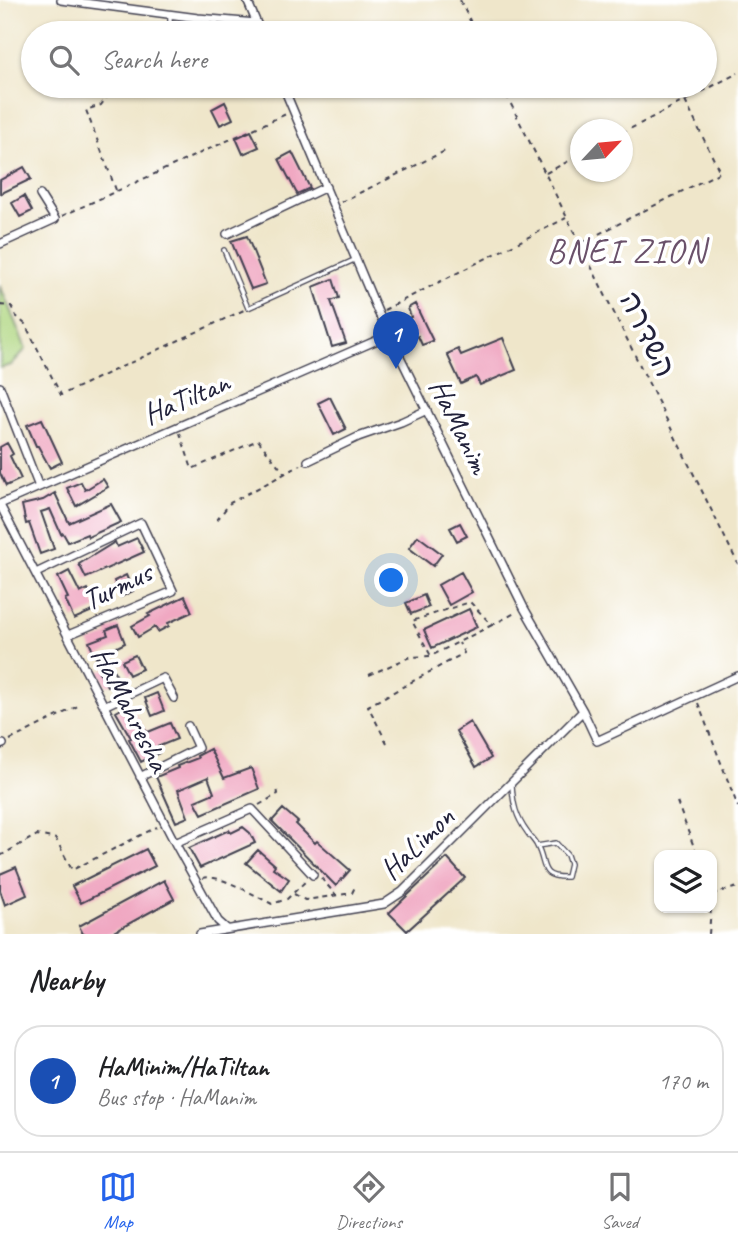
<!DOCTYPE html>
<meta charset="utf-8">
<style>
body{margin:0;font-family:Caveat,"Playpen Sans Hebrew",sans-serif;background:#f6f6f6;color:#202124}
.controls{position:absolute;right:21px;bottom:21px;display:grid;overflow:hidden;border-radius:14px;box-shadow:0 2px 5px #0004}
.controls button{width:63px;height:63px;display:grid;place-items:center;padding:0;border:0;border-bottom:2px solid #e0e0e0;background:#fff;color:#202124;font:35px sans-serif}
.compass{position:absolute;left:570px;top:119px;width:63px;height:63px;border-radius:50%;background:#fff;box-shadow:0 2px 5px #0004;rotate:64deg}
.you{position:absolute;left:392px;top:581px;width:24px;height:24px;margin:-18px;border:5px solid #fff;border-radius:50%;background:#1a73e8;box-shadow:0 0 0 10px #1a73e833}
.badge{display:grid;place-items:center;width:46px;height:46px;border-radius:50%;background:#2563eb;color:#fff;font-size:23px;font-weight:700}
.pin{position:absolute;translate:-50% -58px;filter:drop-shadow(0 2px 4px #0008)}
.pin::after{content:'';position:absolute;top:37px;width:24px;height:21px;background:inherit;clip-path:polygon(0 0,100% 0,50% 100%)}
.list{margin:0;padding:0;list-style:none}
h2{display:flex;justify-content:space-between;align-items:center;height:91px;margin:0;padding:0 28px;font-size:30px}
h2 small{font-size:23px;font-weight:400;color:#757577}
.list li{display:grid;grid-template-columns:46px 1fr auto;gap:21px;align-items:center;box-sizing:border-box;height:112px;margin:0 14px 14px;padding:0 14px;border:2px solid #e0e0e0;border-radius:28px}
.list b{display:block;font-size:26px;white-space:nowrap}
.list p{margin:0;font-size:23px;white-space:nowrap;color:#757577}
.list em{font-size:23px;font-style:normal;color:#757577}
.icon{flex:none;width:38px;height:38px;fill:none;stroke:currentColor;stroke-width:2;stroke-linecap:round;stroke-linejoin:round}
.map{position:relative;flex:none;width:738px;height:934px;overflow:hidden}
.search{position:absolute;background:#fff;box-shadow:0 2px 5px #0004;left:21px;right:21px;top:21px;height:77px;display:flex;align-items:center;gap:18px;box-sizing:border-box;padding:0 24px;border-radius:38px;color:#757577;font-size:26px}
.sheet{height:217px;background:#fff}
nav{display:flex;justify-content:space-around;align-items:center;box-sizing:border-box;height:98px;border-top:2px solid #e0e0e0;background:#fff;font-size:19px;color:#757577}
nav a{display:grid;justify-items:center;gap:4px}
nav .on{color:#2563eb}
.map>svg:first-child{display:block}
.green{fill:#afd680;stroke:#687c5e;stroke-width:2}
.building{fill:#f0a8c2}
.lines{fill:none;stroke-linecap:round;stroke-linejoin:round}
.lane-casing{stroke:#413f50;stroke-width:6}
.street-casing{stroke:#413f50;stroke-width:10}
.path{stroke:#413f50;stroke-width:2;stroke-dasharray:5 5;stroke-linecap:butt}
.lane{stroke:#fff;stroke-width:3.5}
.street{stroke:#fff;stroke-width:7}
.labels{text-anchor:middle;stroke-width:7;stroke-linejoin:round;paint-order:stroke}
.street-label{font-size:30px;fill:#22223b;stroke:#fff}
.quarter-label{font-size:33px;letter-spacing:2px;fill:#6a516a;stroke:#fff}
</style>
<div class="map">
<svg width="738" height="934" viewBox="0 0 738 934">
<rect width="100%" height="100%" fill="#fff"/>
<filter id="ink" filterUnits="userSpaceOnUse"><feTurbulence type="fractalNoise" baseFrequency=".0143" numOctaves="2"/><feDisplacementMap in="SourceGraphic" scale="14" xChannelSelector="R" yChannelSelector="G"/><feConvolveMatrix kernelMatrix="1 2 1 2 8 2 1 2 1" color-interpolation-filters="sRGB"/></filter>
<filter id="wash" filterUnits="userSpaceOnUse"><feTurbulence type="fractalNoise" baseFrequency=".00686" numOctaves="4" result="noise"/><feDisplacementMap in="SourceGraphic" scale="28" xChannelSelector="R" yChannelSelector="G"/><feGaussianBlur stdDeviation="1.57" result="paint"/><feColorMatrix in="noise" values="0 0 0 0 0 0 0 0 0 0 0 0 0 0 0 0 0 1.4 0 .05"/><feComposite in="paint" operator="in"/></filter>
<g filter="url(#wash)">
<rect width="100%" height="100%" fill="#efe6ca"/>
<path class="green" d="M0,285l26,64 -15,16 -11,3z"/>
<g id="blocks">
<path class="building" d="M225,102l8,17 -13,6 -8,-16z
M251,131l8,16 -16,7 -7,-16z
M292,152l18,36 -13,6 -18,-35z
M24,167l7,12 -31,15v-14z
M24,196l8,15 -12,6 -8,-14z
M247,236l19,48 -15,5 -20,-48z
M333,279l6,19 -8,3 15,42 -14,4 -19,-60z
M415,304l18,37 -11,4 -4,-9 -5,2 -7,-19 5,-2 -3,-9z
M503,338l13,32 -36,15 -4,-8 -15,7 -14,-30 11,-5 3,6z
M330,397l16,32 -12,6 -16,-32z
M42,419l20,43 -12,6 -12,-22h-2l-9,-21z
M7,443l6,11 -3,2 11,23 -15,7 -6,-13v-26z
M103,479l5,8 -32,19 -9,-18 14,-6 4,8z
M55,493l14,30 42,-19 10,18 -33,15 -1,-3 -19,8 -5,-9 -2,1 -11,-25 -9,3 13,37 -14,5 -11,-31 -3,1 -4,-19 21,-5z
M460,523l7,13 -10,5 -7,-13z
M418,536l24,18 -9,12 -24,-18z
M137,538l7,14 -58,26 -7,-14 36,-22 2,5z
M69,571l11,22 8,-4 9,20 -23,10 -9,-20 3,-1 -10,-21z
M461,572l11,20 -23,13 -11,-20z
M126,575l7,16 -12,6 -7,-16z
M424,595l5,12 -18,7 -5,-11z
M185,596l7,16 -24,11 1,3 -11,6 -3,-5 -17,10 -6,-11 18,-10 -2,-2z
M469,609l8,18 -45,21 -8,-18z
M118,625l7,18 -29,15 -7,-16 19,-7 -2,-5z
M135,655l7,14 -13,6 -7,-14z
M111,666l8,14 -12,6 -8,-14z
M157,693l7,18 -12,5 -7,-18z
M130,704l15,26 3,2 22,-9 7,16 -20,8 2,6 -18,9 -12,-23 2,-1 -15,-26z
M470,722l21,36 -15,9 -20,-36z
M210,749l14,29 27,-10 8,21 -57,25 -7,-13 19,-8 -6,-16 -30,13 10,27 -12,5 -20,-45 22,-9 -1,-2 21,-8 -1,-2z
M283,809l15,13 -2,2 19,19 2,-2 33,29 -14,16 -64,-65z
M243,827l7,6 5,10 -55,25 -11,-20 40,-18 2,3z
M146,849l9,17 -74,37 -9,-17z
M258,850l17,15 -2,3 16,11 -8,12 -35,-28z
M447,858l18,20 -58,53 -18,-18z
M16,867l11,28 -22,10 -5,-15v-16z
M164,880l10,19 -64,35h-27l-4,-8z"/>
</g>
</g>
<g filter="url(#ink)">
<use href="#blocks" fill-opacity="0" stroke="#413f50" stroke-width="2"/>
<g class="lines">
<g class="lane-casing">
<path id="lane" d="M170,16v17
M224,250l24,58 106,-48
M512,785c1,19 4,32 15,47 3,5 8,9 10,14 10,18 1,32 30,31l3,-13 -3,-9 -11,-12 -19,3"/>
</g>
<g class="street-casing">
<path id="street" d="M61,0l137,18 58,5
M247,0l14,33
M283,86l95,226 146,296 59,103 14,30 141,-65
M227,234l99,-47
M0,244l55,-25 -15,-24
M0,387l39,100
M308,461l50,-24 43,-15 26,-12
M0,504l389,-169
M0,505l175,338 43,78 9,8
M36,573l105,-50 32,68 -105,44
M104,706l59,-28 11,20
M0,745l3,-1
M140,777l58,-29 -10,-22
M175,843l77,-34 61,66
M200,934l184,-30 18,-12 181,-181"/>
</g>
<path class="path" d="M460,0l16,33
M133,33l1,-4 13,-5 14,1 3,-4
M115,86l-14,19 -15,5 30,80
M502,86l236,478
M622,133l116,-60
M546,173l34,-18
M341,202l104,-51
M62,216l224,-102
M581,243l139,-71 -35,-71
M0,305l11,1 5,10 9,8 36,71 183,-85
M384,310l182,-92
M180,433l12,36 66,-29 27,34
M217,520l13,-17 71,-38
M492,625l-61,31 -19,-35 58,-19 22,23 25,-13
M369,675l41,-18 20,-1
M698,703l40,104
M10,740l68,-34
M387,743l-19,-37 96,-53 -5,-10
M677,802l20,53
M259,805l19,-11 -1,-6
M0,856l37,-21 19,4 16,31 85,-43
M203,878c16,-5 54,19 69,26l15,-5 21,-20
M321,878l15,17
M294,894l11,6 47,-7 4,-8
M712,894l26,-7
M709,934l2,-26"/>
<use href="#lane" class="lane"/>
<use href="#street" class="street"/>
</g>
</g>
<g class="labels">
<g class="street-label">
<text transform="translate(648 334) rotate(64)" y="10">השדרה</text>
<text transform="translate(186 398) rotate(-23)" y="10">HaTiltan</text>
<text transform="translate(460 426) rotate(64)" y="10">HaManim</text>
<text transform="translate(117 586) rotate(-26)" y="10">Turmus</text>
<text transform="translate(131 709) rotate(63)" y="10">HaMahresha</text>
<text transform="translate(417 843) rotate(-44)" y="10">HaLimon</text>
</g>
<g class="quarter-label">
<text x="627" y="262">BNEI ZION</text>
</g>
</g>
</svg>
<div class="controls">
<button><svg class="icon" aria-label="layers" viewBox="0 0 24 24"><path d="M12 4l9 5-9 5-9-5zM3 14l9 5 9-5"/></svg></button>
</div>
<svg class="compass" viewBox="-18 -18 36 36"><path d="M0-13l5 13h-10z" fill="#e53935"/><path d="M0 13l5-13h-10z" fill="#757577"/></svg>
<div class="you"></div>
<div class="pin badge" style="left:396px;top:369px;background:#1a4fb4">1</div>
<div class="search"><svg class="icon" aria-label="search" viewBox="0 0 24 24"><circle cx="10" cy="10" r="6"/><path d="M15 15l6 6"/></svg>Search here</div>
</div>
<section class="sheet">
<h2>Nearby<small></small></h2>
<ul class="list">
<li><span class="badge" style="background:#1a4fb4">1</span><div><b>HaMinim/HaTiltan</b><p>Bus stop · HaManim</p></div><em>170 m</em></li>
</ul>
</section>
<nav>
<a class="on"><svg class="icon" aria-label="map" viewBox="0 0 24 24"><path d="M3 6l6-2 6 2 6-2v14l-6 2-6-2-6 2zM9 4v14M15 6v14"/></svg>Map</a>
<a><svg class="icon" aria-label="directions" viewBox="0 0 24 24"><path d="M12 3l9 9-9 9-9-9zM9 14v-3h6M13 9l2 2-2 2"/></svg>Directions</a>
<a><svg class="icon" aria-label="saved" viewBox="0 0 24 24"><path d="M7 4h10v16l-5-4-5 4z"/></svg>Saved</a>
</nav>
